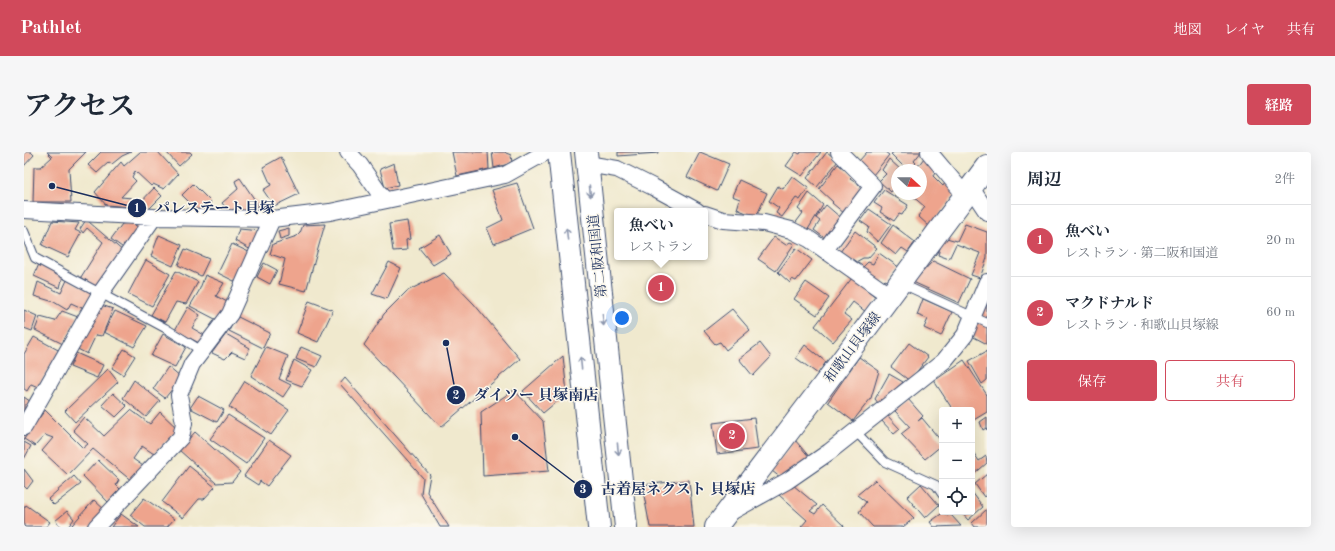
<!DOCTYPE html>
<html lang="ja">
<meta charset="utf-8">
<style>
body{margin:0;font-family:"Old Standard TT","Noto Serif JP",serif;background:#f6f6f7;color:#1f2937}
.controls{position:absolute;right:12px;bottom:12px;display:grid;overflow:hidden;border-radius:4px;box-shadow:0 4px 16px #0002}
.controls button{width:36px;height:36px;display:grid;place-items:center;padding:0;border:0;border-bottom:1px solid #e0e1e3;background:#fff;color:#1f2937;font:20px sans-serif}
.compass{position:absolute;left:867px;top:12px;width:36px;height:36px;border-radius:50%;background:#fff;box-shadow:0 4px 16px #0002;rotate:111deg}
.you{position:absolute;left:598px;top:166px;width:14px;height:14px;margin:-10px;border:3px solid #fff;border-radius:50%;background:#1a73e8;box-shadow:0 0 0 6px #1a73e833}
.badge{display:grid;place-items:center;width:26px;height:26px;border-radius:50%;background:#d1495b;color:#fff;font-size:13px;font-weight:700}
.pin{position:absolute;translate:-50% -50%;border:2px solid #fff;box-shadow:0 1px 4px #0006}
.popup{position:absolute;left:590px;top:56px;width:94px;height:52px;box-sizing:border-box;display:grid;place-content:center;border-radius:4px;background:#fff;filter:drop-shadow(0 1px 3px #0005);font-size:13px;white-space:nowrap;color:#747a83}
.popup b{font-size:15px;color:#1f2937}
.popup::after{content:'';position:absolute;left:50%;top:100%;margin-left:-8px;border:8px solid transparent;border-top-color:#fff}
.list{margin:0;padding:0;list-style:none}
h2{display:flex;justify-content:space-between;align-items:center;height:52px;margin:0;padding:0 16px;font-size:17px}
h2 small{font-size:13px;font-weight:400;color:#747a83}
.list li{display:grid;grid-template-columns:26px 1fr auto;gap:12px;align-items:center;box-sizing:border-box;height:72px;padding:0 16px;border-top:1px solid #e0e1e3}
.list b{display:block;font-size:15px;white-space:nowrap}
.list p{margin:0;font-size:13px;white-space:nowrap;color:#747a83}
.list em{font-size:13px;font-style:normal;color:#747a83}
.actions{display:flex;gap:8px;padding:12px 16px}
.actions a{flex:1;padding:9px 0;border:1px solid #d1495b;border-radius:4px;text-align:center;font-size:14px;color:#d1495b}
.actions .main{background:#d1495b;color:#fff}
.icon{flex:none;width:22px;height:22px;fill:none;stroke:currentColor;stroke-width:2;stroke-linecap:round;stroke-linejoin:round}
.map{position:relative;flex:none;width:963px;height:375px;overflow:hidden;border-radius:4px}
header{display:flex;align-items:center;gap:24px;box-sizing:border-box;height:56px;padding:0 20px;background:#d1495b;color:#fff}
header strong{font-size:19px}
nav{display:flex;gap:22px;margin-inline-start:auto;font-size:14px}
.intro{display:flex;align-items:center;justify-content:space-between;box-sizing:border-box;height:96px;padding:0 24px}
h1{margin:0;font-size:28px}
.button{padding:10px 18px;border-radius:4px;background:#d1495b;color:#fff;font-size:14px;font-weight:700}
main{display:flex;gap:24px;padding:0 24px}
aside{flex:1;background:#fff;border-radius:4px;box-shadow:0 4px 16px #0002}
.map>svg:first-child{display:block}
.building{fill:#eea48d}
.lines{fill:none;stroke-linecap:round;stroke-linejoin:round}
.service-casing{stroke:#3b4b6f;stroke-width:10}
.minor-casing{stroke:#3b4b6f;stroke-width:18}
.primary-casing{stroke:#3b4b6f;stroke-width:24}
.trunk-casing{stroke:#3b4b6f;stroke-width:24}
.service{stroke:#fff;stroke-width:8}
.minor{stroke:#fff;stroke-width:16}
.primary{stroke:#fff;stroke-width:22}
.trunk{stroke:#fff;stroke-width:22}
.oneway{stroke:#8d97ae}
.labels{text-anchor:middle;stroke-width:3;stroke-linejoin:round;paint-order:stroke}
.street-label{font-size:14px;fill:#1b2f5e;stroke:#fbf7ec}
.leader{fill:none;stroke:#1b2f5e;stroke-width:1.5}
.callout-dot{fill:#1b2f5e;stroke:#fbf7ec;stroke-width:1.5}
.mark-label{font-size:12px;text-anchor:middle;font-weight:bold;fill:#fff}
.callout-label{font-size:15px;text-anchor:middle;font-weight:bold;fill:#1b2f5e;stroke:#fbf7ec;stroke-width:3;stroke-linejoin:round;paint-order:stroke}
</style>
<header>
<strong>Pathlet</strong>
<nav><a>地図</a><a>レイヤ</a><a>共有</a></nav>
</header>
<div class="intro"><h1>アクセス</h1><a class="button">経路</a></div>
<main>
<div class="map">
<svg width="963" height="375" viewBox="0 0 963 375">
<rect width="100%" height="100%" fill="#fbf7ec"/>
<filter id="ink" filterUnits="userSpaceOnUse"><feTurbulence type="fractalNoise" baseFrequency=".025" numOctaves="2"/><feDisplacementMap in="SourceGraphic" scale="8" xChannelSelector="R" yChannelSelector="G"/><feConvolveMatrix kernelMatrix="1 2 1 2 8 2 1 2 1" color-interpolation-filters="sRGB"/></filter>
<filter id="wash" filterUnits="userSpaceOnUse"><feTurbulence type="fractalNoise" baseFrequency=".012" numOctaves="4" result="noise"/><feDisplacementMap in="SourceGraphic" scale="16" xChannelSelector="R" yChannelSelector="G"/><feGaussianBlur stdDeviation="0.9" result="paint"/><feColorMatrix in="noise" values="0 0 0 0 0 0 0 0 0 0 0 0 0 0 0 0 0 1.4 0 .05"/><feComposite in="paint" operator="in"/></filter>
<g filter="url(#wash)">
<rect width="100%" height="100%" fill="#f0e9ce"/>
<g id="blocks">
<path class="building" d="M0,0h7l3,3 -10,11z
M23,0h39l-17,17 2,33h-38l1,-35h7l11,-10z
M77,0h30l-9,4 -10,8 -3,-2 -12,11 -9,-8z
M116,0h18l20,22 -14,15 -11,-5 -2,2 -16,-15 -3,6 4,4 -15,16 11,1 -2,9 -24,-2 -11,-13 26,-30 3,4z
M142,0h24l2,2 -13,12z
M428,0h36l1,17 -32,7z
M468,0h13l1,1 5,2 1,8 -18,5z
M594,0h40v1l-40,3z
M676,0l29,12 -12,27 -30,-14z
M772,0l4,2 1,-2h20l-19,24 -16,-10z
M803,0l11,9 -21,26 -10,-9z
M843,0h18l4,3 -16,20 -14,-14z
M870,0h27l-7,9 2,2 -7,7h-2l-16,-16z
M257,5l18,37 -25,12 -11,-16 8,-5 -8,-18z
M900,6l12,11 -3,7 10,10 2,-3 8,7 1,5 -24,32 -12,-11 7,-9 -15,-13h11v-24h-6z
M865,7l12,11h-4v15l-6,7 -12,-11 7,-7 -4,-4z
M370,11l4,22 -13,3 -5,-19z
M814,12l15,12 -3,3 15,10 -20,25 -13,-11 1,-1 -14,-13z
M768,24l16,12 -8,12 -4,-2 -14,19 -6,-4 3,-5 -10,-7 9,-15 5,3z
M216,26l19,28 -14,8 -6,-8 -10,6 -7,-9 16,-14 -3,-8z
M715,28l28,13 -11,24 -19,-8 3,-10 -8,-3z
M493,31l16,45 -39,16 -7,-16 16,-8 -11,-30z
M169,32l18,18 -11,11 -18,-18z
M130,36l8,8 -14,14 -8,-7z
M860,38l24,15 -6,10 -3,-1 -5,7 -14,-9 2,-4 -8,-5z
M785,41l14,12 -16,26 -13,-6 9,-12 -5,-4z
M802,53l15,13 -15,21 -12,-9 6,-9 -4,-3z
M845,57l22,15 -13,18 -11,-10 2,-5 -9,-6z
M62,68l3,2 35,30 -25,37 -18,-12 22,-35 -16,-14 -4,5 -3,-4z
M28,69l27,2 -4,7 6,3 -13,24 -26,-12z
M383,69l3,18 -4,1 1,10 -14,1 -4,-27z
M108,71l9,6 -15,21 -15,-11 11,-15z
M301,72l-19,67 -27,-7 6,-25 -15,-5 3,-10 24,-8 3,-3 3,-8z
M941,72l22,8v26l-7,20 -9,-3 9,-22 -24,-9 -7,15 -11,-4 5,-18 14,4z
M869,73l22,17 -7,10 -6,-4 -6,7 -15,-12z
M265,76v8l-9,3 -2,-8z
M215,77l23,2 -9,20 -18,-10z
M831,79l22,17 -9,10h-5l-9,5 -14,-11z
M135,83l23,10 -9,21 -22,-10z
M416,83l11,19 -18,11 -14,-17z
M750,85l12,8 4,-3 4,2 -18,27 -18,-12z
M208,92l21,10 -15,29 -20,-10z
M772,96l16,12 -16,21 -4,-2 -2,4 -12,-11z
M161,97l24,10 -8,17 -23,-11z
M855,101l21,15 -9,15 -6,-3 -4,4 -20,-15 7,-7 5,2z
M122,108l24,14 -18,32 -24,-12z
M909,109l37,18 -11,24 -46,-21z
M365,110l12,6 -14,31 -15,-5z
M240,111l13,7 -7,14 -13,-7z
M15,112l24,11 -3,13 -26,-12z
M152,119l22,11 -12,22 -10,-2 -11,20 -14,-7z
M420,121l30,31 46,55 -79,68 -77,-82 20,-31 23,-23z
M181,123l19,8 -8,13 13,7 -12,17 -27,-14 9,-15z
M44,126l26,15 -12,15 -11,-5 -4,7 -13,-8 -20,-6 4,-14 23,11z
M828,126l25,20 -11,14 -13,-10 -9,12 8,6 -19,22 -18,-16z
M782,130l23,16 -12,17 -23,-16z
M963,145v22l-7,-4z
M899,147l29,13 -11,24 -17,-8 4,-9 -11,-4z
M285,149l24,9 -15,32 -21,-9z
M77,153l12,4 -11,27 -6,-1 -9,19 -11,-6z
M164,155l12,8 -8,13 14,8 -7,7 -24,-13z
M708,157l18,21 -24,20 -6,-8 -5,2 -11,-13z
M0,158l13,6 -5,15 -8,-3z
M38,159l16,6 -15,27 -28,-14 5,-13 15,4z
M91,159l32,15 -13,21 -30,-15z
M212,164l34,17 -7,15 -34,-17z
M953,170l10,4v18l-17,-9z
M139,182l23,13 -11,20 -24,-11z
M202,182l24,14 -5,10 -13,-6 -7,7 -13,-6z
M10,185l26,14 -22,36 -7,-3 -4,7 -3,-2v-35z
M736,191l11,14 -18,19 -14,-17z
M885,191l19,14 -18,24 -19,-14z
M781,193l21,17 -8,12 -22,-16z
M242,195l22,9 -9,23 12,6 -8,12 -32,-21z
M277,195l21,9 -6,11 -20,-8z
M100,197l11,7 -12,19 -11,-7z
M963,199v29l-5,4 -13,-23z
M52,201l27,12 -6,13 -27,-11z
M539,204l4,37 -24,20 -20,-22z
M835,205l20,14 -8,27 -18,23 -25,-19z
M270,208l18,10 -10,16 -16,-6z
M940,208l23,35v17l-15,9v-11h-19l-19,-29z
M144,215l13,11 -16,20 -12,-9z
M84,217l10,13 -43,40 -10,-11z
M865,222l14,8 -24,22 -4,-5z
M321,226l85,97 -3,17 22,35h-9l-19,-33 2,-16 -83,-94z
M110,228l26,21 -14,16 -23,-19z
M221,229l44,29 -18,25 -42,-28z
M490,238l29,31 6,50 -66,5 -2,-64z
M89,241l14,13 -11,11 -14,-12z
M174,244l26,14 -7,12 -27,-14z
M0,245l7,5 -7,12z
M884,247l15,17 -5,5 4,-3 20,24v3l-17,14 -24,-25 9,-7 -15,-16z
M21,258l38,38 5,-4 -15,-14 11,-13 20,19 27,-26 19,14 10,-12 18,17 -24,25 -12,-8 -9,13 13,9 -13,14 -40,-33 -25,26 -26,-24 11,-13 -8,-3 -10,11 -11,-7z
M204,263l36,23 -18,26 -36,-25z
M863,263l13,14 -6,5 -13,-14z
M963,265v13l-1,-2 -3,2 -3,-8z
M730,266l4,31 -41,5 -4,-31z
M171,280l45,40 -8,10 -16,1 -37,-33z
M245,288l22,15 -24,31 -7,-5 -2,4 -14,-9z
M771,288l16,19 -30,19 -9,-7z
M0,290l7,4 -7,13z
M949,300l6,9 7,-5 1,7 -15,13v-23z
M74,308l21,20 -3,5 4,4 -12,13 -25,-26z
M165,314l26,21 -11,12h-5l-16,19 -21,-16z
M0,317l9,12 -6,8 -3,-3z
M963,322v20l-3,3 -9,-13z
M50,324l7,8 -27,21 -6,-6z
M665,328l5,47h-44l-8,-42z
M851,328l39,38 -11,9h-30l-14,-15 7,-10 -9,-7z
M897,332l18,21 -14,13 -18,-21z
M769,333l24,20 -7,6 5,3 7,-9 23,22h-44l6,-7 -28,-25z
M948,340l11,15 -15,13 -7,-8h11z
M120,346l30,21 -7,8h-22l-15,-12z
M70,348l12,11 -15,16h-17l-2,-2z
M2,353l24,17 -4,5h-22v-19z
M963,357v18h-12l-3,-4z
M43,359l7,8 -6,8h-6l-7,-6z
M920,360l3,4 4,-1 10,11 -27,1 -4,-5z
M97,362l18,13h-28z"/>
</g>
</g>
<g filter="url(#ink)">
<use href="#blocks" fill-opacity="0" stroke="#3b4b6f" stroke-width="1"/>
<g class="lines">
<g class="service-casing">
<path id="service" d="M0,79l11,27 130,70 37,23
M876,131l87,40
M832,280l29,30 51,23 6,9"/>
</g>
<g class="minor-casing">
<path id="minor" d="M324,0l12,13 24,35
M905,0l36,43
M563,12l30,5 36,18 44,24
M947,36l16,24
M0,58l130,7 118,2 58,-7 175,-37 41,-23
M681,62l18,6 41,3 27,7 18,9 81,57
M801,98l48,-64 -34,-34
M0,275l76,-133 54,-77
M707,360l56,-31 42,-29 115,-91 21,-26 22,-53
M72,375l85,-90 3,-14 -5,-28 13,-31 38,-50 42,-95"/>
</g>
<g class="primary-casing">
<path id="primary" d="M692,375l101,-133 170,-228"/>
</g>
<g class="trunk-casing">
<path id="trunk" d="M535,0l40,375
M562,0l40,375"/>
</g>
<use href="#service" class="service"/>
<use href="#minor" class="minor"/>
<use href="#primary" class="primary"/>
<use href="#trunk" class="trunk"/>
</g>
<defs><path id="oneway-shaft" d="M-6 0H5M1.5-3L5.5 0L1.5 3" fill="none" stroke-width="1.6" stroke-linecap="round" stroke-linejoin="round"/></defs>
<g class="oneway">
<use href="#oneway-shaft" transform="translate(566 39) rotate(84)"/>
<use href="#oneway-shaft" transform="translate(543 82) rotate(-96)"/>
<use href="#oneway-shaft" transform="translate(579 168) rotate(84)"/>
<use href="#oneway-shaft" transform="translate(557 211) rotate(-96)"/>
<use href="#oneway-shaft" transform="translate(594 297) rotate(84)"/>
</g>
</g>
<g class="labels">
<g class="street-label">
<text transform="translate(573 104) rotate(-96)" y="5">第二阪和国道</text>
<text transform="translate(828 195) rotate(-53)" y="5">和歌山貝塚線</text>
</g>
</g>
<path class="leader" d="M28 34L113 56M422 191L432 243M491 285L559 337"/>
<g class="callout-dot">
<circle cx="28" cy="34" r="4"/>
<circle cx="422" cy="191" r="4"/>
<circle cx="491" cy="285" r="4"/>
<circle cx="113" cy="56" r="10"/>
<circle cx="432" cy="243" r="10"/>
<circle cx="559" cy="337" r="10"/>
</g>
<g class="mark-label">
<text x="113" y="60">1</text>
<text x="432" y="247">2</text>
<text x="559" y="341">3</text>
</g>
<g class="callout-label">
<text x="191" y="61">パレステート貝塚</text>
<text x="512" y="248">ダイソー 貝塚南店</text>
<text x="654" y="342">古着屋ネクスト 貝塚店</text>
</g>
</svg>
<div class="controls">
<button>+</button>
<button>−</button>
<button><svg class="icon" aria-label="locate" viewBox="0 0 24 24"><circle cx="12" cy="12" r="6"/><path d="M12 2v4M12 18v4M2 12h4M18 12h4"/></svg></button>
</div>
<svg class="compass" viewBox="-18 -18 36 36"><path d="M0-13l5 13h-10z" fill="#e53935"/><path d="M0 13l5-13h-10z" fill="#747a83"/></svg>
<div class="you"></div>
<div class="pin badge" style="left:637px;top:136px">1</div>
<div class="popup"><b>魚べい</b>レストラン</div>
<div class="pin badge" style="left:708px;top:284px">2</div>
</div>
<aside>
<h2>周辺<small>2件</small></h2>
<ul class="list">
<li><span class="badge">1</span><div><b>魚べい</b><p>レストラン · 第二阪和国道</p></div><em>20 m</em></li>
<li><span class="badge">2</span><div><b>マクドナルド</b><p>レストラン · 和歌山貝塚線</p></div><em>60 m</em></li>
</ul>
<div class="actions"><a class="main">保存</a><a>共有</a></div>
</aside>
</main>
